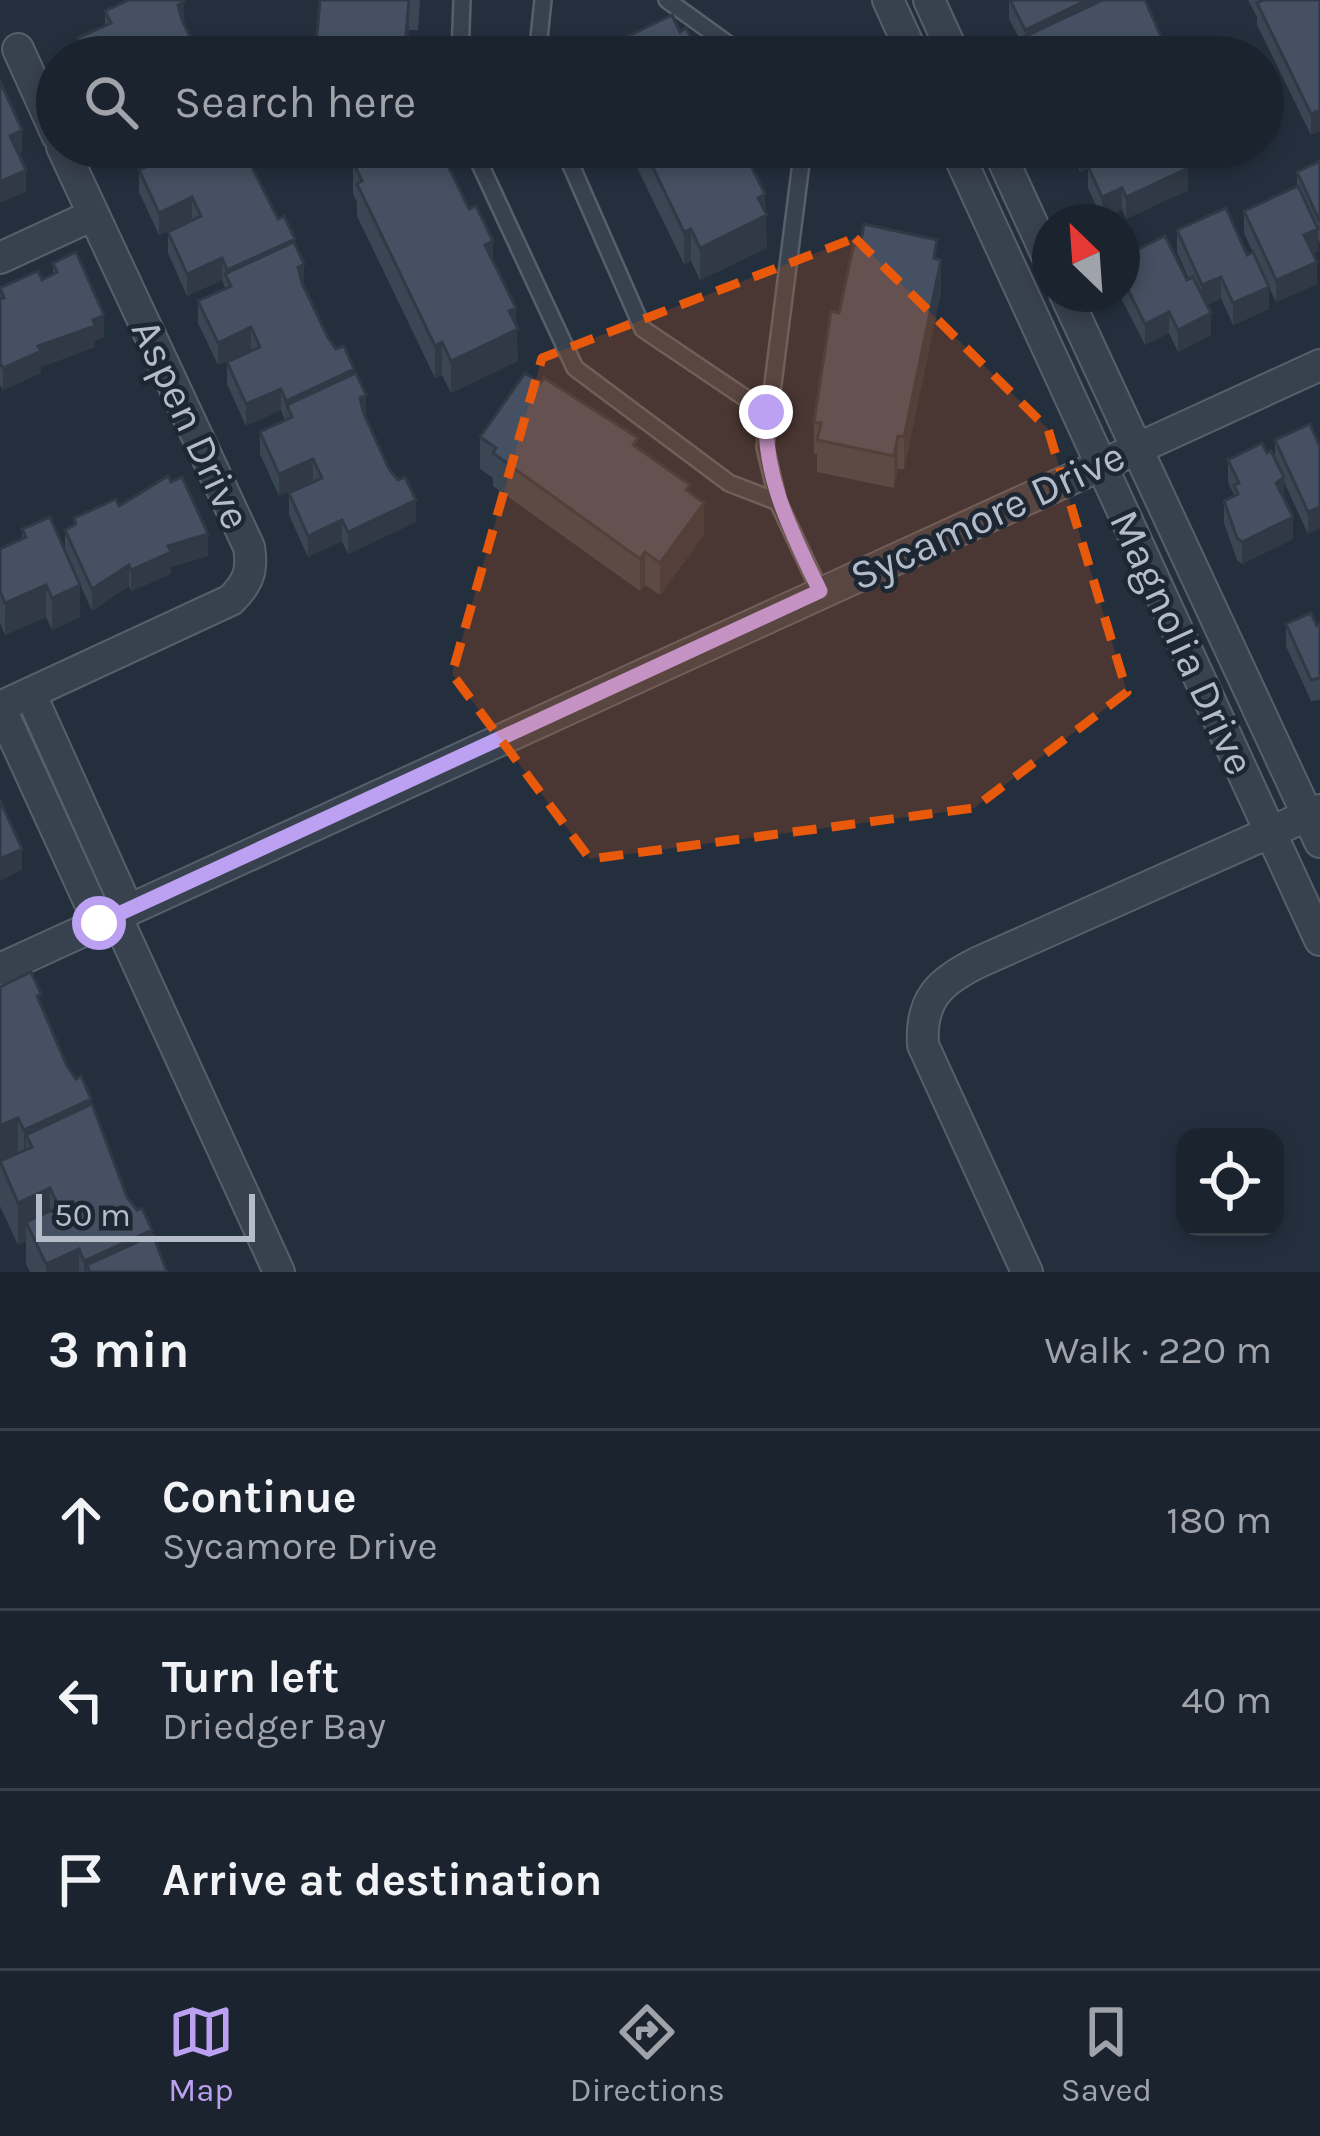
<!DOCTYPE html>
<meta charset="utf-8">
<style>
body{margin:0;font-family:Karla,sans-serif;background:#282f3a;color:#f1f3f6}
.controls{position:absolute;right:36px;bottom:36px;display:grid;overflow:hidden;border-radius:24px;box-shadow:0 6px 18px #0003}
.controls button{width:108px;height:108px;display:grid;place-items:center;padding:0;border:0;border-bottom:3px solid #39404a;background:#1b232e;color:#f1f3f6;font:60px sans-serif}
.compass{position:absolute;left:1032px;top:204px;width:108px;height:108px;border-radius:50%;background:#1b232e;box-shadow:0 6px 18px #0003;rotate:335deg}
.scale{position:absolute;left:36px;bottom:30px;width:219px;box-sizing:border-box;padding-left:12px;border:6px solid #b4bcc9;border-top:0;font-size:33px;line-height:42px;white-space:nowrap;color:#b4bcc9;-webkit-text-stroke:9px #1d2633;paint-order:stroke}
.stop{position:absolute;width:36px;height:36px;margin:-27px;border:9px solid #bca0f2;border-radius:50%;background:#fff}
.stop.end{background:#bca0f2;border-color:#fff;box-shadow:0 3px 12px #0008}
.list{margin:0;padding:0;list-style:none}
h2{display:flex;justify-content:space-between;align-items:center;height:156px;margin:0;padding:0 48px;font-size:51px}
h2 small{font-size:39px;font-weight:400;color:#a0a4aa}
.list li{display:grid;grid-template-columns:78px 1fr auto;gap:36px;align-items:center;box-sizing:border-box;height:180px;padding:0 48px;border-top:3px solid #39404a}
.list b{display:block;font-size:45px;white-space:nowrap}
.list p{margin:0;font-size:39px;white-space:nowrap;color:#a0a4aa}
.list em{font-size:39px;font-style:normal;color:#a0a4aa}
.icon{flex:none;width:66px;height:66px;fill:none;stroke:currentColor;stroke-width:2;stroke-linecap:round;stroke-linejoin:round}
.map{position:relative;flex:none;width:1320px;height:1272px;overflow:hidden}
.search{position:absolute;background:#1b232e;box-shadow:0 6px 18px #0003;left:36px;right:36px;top:36px;height:132px;display:flex;align-items:center;gap:30px;box-sizing:border-box;padding:0 42px;border-radius:66px;color:#a0a4aa;font-size:45px}
.sheet{height:696px;background:#1b232e}
nav{display:flex;justify-content:space-around;align-items:center;box-sizing:border-box;height:168px;border-top:3px solid #39404a;background:#1b232e;font-size:33px;color:#a0a4aa}
nav a{display:grid;justify-items:center;gap:6px}
nav .on{color:#bca0f2}
.map>svg:first-child{display:block}
.lines{fill:none;stroke-linecap:round;stroke-linejoin:round}
.service-casing{stroke:#565f6c;stroke-width:20}
.minor-casing{stroke:#565f6c;stroke-width:34}
.service{stroke:#38414e;stroke-width:15}
.minor{stroke:#38414e;stroke-width:30}
.wall{fill:#3b4654}
.shaded-wall{fill:#303945}
.building{fill:#455162;stroke:#303945;stroke-width:3}
.route{stroke:#bca0f2;stroke-width:15}
.marked{fill:#e8590c;fill-opacity:0.2;stroke:#e8590c;stroke-width:9;stroke-dasharray:24 15;stroke-linejoin:round}
.labels{text-anchor:middle;stroke-width:9;stroke-linejoin:round;paint-order:stroke}
.street-label{font-size:42px;fill:#b4bcc9;stroke:#1d2633}
</style>
<div class="map">
<svg width="1320" height="1272" viewBox="0 0 1320 1272">
<rect width="100%" height="100%" fill="#242f3e"/>
<g class="lines">
<g class="service-casing">
<path id="service" d="M667,0l79,57
M460,57l2,-57
M537,57l6,-57
M472,147l103,221 154,115 49,19
M563,147l80,182 123,83
M794,147l7,16 -36,284 13,55 42,89"/>
</g>
<g class="minor-casing">
<path id="minor" d="M888,0l26,57
M929,0l26,57
M18,49l39,86
M62,147l187,400c4,24 -1,36 -18,53l-231,107 99,216
M955,147l365,793
M997,147l53,115
M0,258l93,-43
M1065,294l255,548
M30,693l98,217
M116,916l163,356
M0,969l1320,-604
M1027,1272l-104,-227c-3,-46 17,-64 56,-83l341,-152"/>
</g>
<use href="#service" class="service"/>
<use href="#minor" class="minor"/>
</g>
<path class="wall" d="M320,0h100l-2,30h-9z
M1009,0h90l63,57h-136v-6l-17,-32z
M1248,0h68l-5,135 -54,-110v-8z
M105,11l79,13 16,33h-122v-19l27,-12z
M119,147h126v9l33,63 17,25 9,42 24,52 26,36 11,43 51,105 -68,32 -6,-13 -34,16 -19,-42v-22l24,-12 -34,15 -19,-42v-22l25,-12 -4,-10 -35,16 -19,-42v-22l25,-12 -1,-1 -33,16 -20,-42v-22l27,-13 -3,-8 -35,16 -19,-43v-21l25,-12 -34,15 -20,-43v-22l27,-12 -5,-10 -35,16z
M627,147h115l23,65 2,36 -67,32 -9,-19 -7,3z
M1069,147h112l7,43 -62,29 -4,-10 -20,10 -14,-31v-19l-8,3z
M1320,161v83l-2,-5v12l-5,2 4,31 -41,18 -32,-69v-22l53,-24v-15z
M353,162l140,99 23,65 2,35 -67,32 -9,-18 -7,3 -78,-162v-14l-4,-8z
M1177,230l92,79 -36,16 -12,-27 -14,7 4,30 -33,17 -9,-19 -24,12 -26,-51h3v-37l65,23 2,-1 -12,-27z
M937,259l4,33 -37,177h-6l-4,19 -77,-16v-18h-3v-32l25,-109z
M53,263l51,74 -9,4v6l-54,20v6l-38,17 -3,-5v-97l42,-8 11,-5z
M1310,424l-2,110 -24,-52v17l9,40 -51,25 -5,-4 -13,-37v-22l10,-6 -6,-13v-22l47,-2v-18z
M480,437l158,11 52,45 14,42 -44,60 -15,-10 -5,6 -147,-105v-8l-13,-9z
M119,506l89,50 -37,11v7l-40,17 -2,-5 -37,25 -27,-60v-21l9,-4v-8z
M22,529l58,88 -28,13 -6,-13 -41,18 -5,-12v-74l22,-10z
M1286,624h34v76l-9,1 -25,-55z
M0,987l41,20 26,59 24,38 36,93 25,38 15,37h-137l-4,-8v-23l-8,4 -18,-39z"/>
<path class="shaded-wall" d="M409,0v30l-2,27h-3z
M1087,0h12v16l-73,20 -1,16v-22z
M184,2v22l-6,-19z
M1162,39v18h-39z
M1320,110v21l-9,4v-21z
M22,130v22l-12,6v-22z
M126,147h35v1l-35,16z
M1087,147h48l-55,25v-22z
M1188,168v22l-62,29v-22z
M26,170v22l-26,11v-21z
M1122,188v21l-20,10v-22z
M765,194l2,54 -67,32v-32l58,-50z
M192,197v22l-33,16v-22z
M691,229v32l-7,3v-32z
M1318,229v22l-14,6v-22z
M295,239v22l-64,25 -4,-8v-8z
M493,241v32l-8,-28z
M222,258v22l-35,16v-22z
M941,260v32l-37,177v-32z
M1317,262v22l-41,18v-22z
M304,264v22l-6,3v-22z
M1221,277v21l-19,9v-22z
M1269,287v22l-36,16v-22z
M516,308l2,53 -67,32v-32l58,-50z
M1169,312v21l-24,12v-21z
M1211,313v22l-33,17v-22z
M104,315v22l-9,4v6l-54,20v6l-38,17v-22l35,-22z
M251,327v22l-33,16v-22z
M442,342v33l-7,3v-32z
M354,369v22l-62,26 -5,-12 -1,18v-22z
M281,389v21l-35,16v-22z
M366,395v22l-6,3v-22z
M898,436v33l-4,19v-32z
M313,459v21l-34,16v-22z
M1284,477v22l-8,-16z
M416,500v22l-68,32v-22z
M704,503v32l-44,60v-32z
M1320,507v21l-12,6v-22z
M1293,517v22l-51,25v-22z
M342,520v21l-34,16v-21z
M208,534v22l-37,11v7l-40,17v-21l37,-24z
M645,552v33l-5,6v-32z
M129,565v21l-37,25v-22z
M46,585v32l-41,18v-32z
M80,585v32l-28,13v-32z
M22,849v21l-22,11v-22z
M91,1099v41l-59,7 -6,-12v35l-2,1v-41z
M18,1118v42l-18,4v-38z
M50,1188v42l-24,-8v19l-8,4v-42z
M152,1230v41l-65,-6v7h-3v-11z
M79,1249v23h-33v-8z"/>
<path class="building" d="M129,0h54l1,2 -6,3 4,15 18,37h-113l-9,-19 33,-15 -6,-12z
M320,0h89l-5,57h-89z
M1010,0h77l-62,30z
M1103,0h42l17,39 -39,18h-88l-9,-21z
M1263,0h57v110l-9,4 -54,-111z
M672,15l8,17 6,-4 14,29h-94l-4,-8z
M0,81l22,49 -12,6 16,34 -26,12z
M168,147h74l36,72 6,-3 11,23 -68,31 -5,-12 -35,16 -19,-42 33,-16 -9,-19 -33,16 -20,-43 33,-15z
M385,147h54l30,62 7,-3 17,35 -8,4 31,63 -7,3 9,18 -67,32 -9,-19 -7,4 -78,-162 5,-3 -9,-19z
M643,147h99l23,47 -7,4 9,17 -67,33 -9,-19 -7,3z
M1128,147h53l7,21 -62,29 -4,-9 -20,9 -14,-31z
M1320,161v61l-23,-50z
M1298,186l20,43 -14,6 13,27 -41,18 -32,-69z
M1226,208l21,47 6,-3 16,35 -36,16 -12,-26 -19,8 -25,-55z
M864,224l73,16 -3,18 7,2 -37,177 -6,-1 -4,20 -77,-16 4,-17 -7,-1 17,-111 8,2 15,-69 6,2z
M1165,236l22,44 6,-3 18,36 -33,17 -9,-18 -24,12 -23,-46v-21z
M294,242l10,22 -6,3 4,16 26,55 8,11 8,-3 10,23 -68,32 -5,-12 -35,15 -19,-42 33,-15 -9,-20 -33,16 -20,-42 33,-15 -6,-12z
M76,252l28,63 -11,5 2,6 -57,20 3,5 -38,17 -3,-5v-64l4,-1 -4,-10 38,-17 4,9 15,-8 -4,-9z
M356,373l10,22 -6,3 4,16 25,55 9,11 7,-3 11,23 -68,32 -6,-12 -34,16 -19,-43 33,-15 -9,-19 -34,15 -19,-42 32,-15 -5,-12z
M525,373l15,10 4,-5 94,60 -5,7 57,40 -4,5 18,13 -44,60 -15,-11 -5,7 -147,-106 3,-5 -16,-11z
M1310,424l10,23v60l-12,5 -33,-72z
M1262,443l5,10 4,-2 13,26 -8,6 17,34 -51,25 -5,-4 -13,-37 14,-7 -4,-9 5,-2 -11,-23z
M168,476l3,6 11,-5 26,57 -40,12 3,6 -40,18 -2,-5 -37,24 -27,-59 11,-6 -2,-6 42,-19 3,7z
M50,517l30,68 -28,13 -6,-13 -41,18 -5,-12v-42l26,-12 -4,-8z
M1311,613l6,13 3,-2v54l-9,2 -25,-56z
M0,800l22,49 -22,10z
M31,972l10,22 -4,2 30,70 9,13 5,-3 10,23 -67,31 -6,-12 -18,8v-139z
M92,1104l35,93 10,13 5,-2 10,22 -68,31 -5,-12 -33,15 -20,-42 33,-15 -9,-19 -32,15 -18,-42 32,-14 -6,-12z
M153,1235l14,37h-77l-3,-7z"/>
<g class="lines">
<path class="route" d="M99,923l721,-332c-28,-58 -57,-113 -54,-179"/>
</g>
<path class="marked" d="M855,238l193,191 79,263 -153,116 -384,51 -138,-185 90,-316z"/>
<g class="labels">
<g class="street-label">
<text transform="translate(192 424) rotate(65)" y="15">Aspen Drive</text>
<text transform="translate(987 515) rotate(-25)" y="15">Sycamore Drive</text>
<text transform="translate(1183 642) rotate(65)" y="15">Magnolia Drive</text>
</g>
</g>
</svg>
<div class="controls">
<button><svg class="icon" aria-label="locate" viewBox="0 0 24 24"><circle cx="12" cy="12" r="6"/><path d="M12 2v4M12 18v4M2 12h4M18 12h4"/></svg></button>
</div>
<svg class="compass" viewBox="-18 -18 36 36"><path d="M0-13l5 13h-10z" fill="#e53935"/><path d="M0 13l5-13h-10z" fill="#a0a4aa"/></svg>
<div class="scale">50 m</div>
<div class="stop" style="left:99px;top:923px"></div>
<div class="stop end" style="left:766px;top:412px"></div>
<div class="search"><svg class="icon" aria-label="search" viewBox="0 0 24 24"><circle cx="10" cy="10" r="6"/><path d="M15 15l6 6"/></svg>Search here</div>
</div>
<section class="sheet">
<h2>3 min<small>Walk · 220 m</small></h2>
<ul class="list">
<li><svg class="icon" aria-label="ahead" viewBox="0 0 24 24"><path d="M12 20V5M6 11l6-6 6 6"/></svg><div><b>Continue</b><p>Sycamore Drive</p></div><em>180 m</em></li>
<li><svg class="icon" aria-label="left" viewBox="0 0 24 24"><path d="M17 20v-9H6M10 6l-5 5 5 5"/></svg><div><b>Turn left</b><p>Driedger Bay</p></div><em>40 m</em></li>
<li><svg class="icon" aria-label="arrive" viewBox="0 0 24 24"><path d="M6 21V4h12l-3 4 3 4H6"/></svg><div><b>Arrive at destination</b></div></li>
</ul>
</section>
<nav>
<a class="on"><svg class="icon" aria-label="map" viewBox="0 0 24 24"><path d="M3 6l6-2 6 2 6-2v14l-6 2-6-2-6 2zM9 4v14M15 6v14"/></svg>Map</a>
<a><svg class="icon" aria-label="directions" viewBox="0 0 24 24"><path d="M12 3l9 9-9 9-9-9zM9 14v-3h6M13 9l2 2-2 2"/></svg>Directions</a>
<a><svg class="icon" aria-label="saved" viewBox="0 0 24 24"><path d="M7 4h10v16l-5-4-5 4z"/></svg>Saved</a>
</nav>
